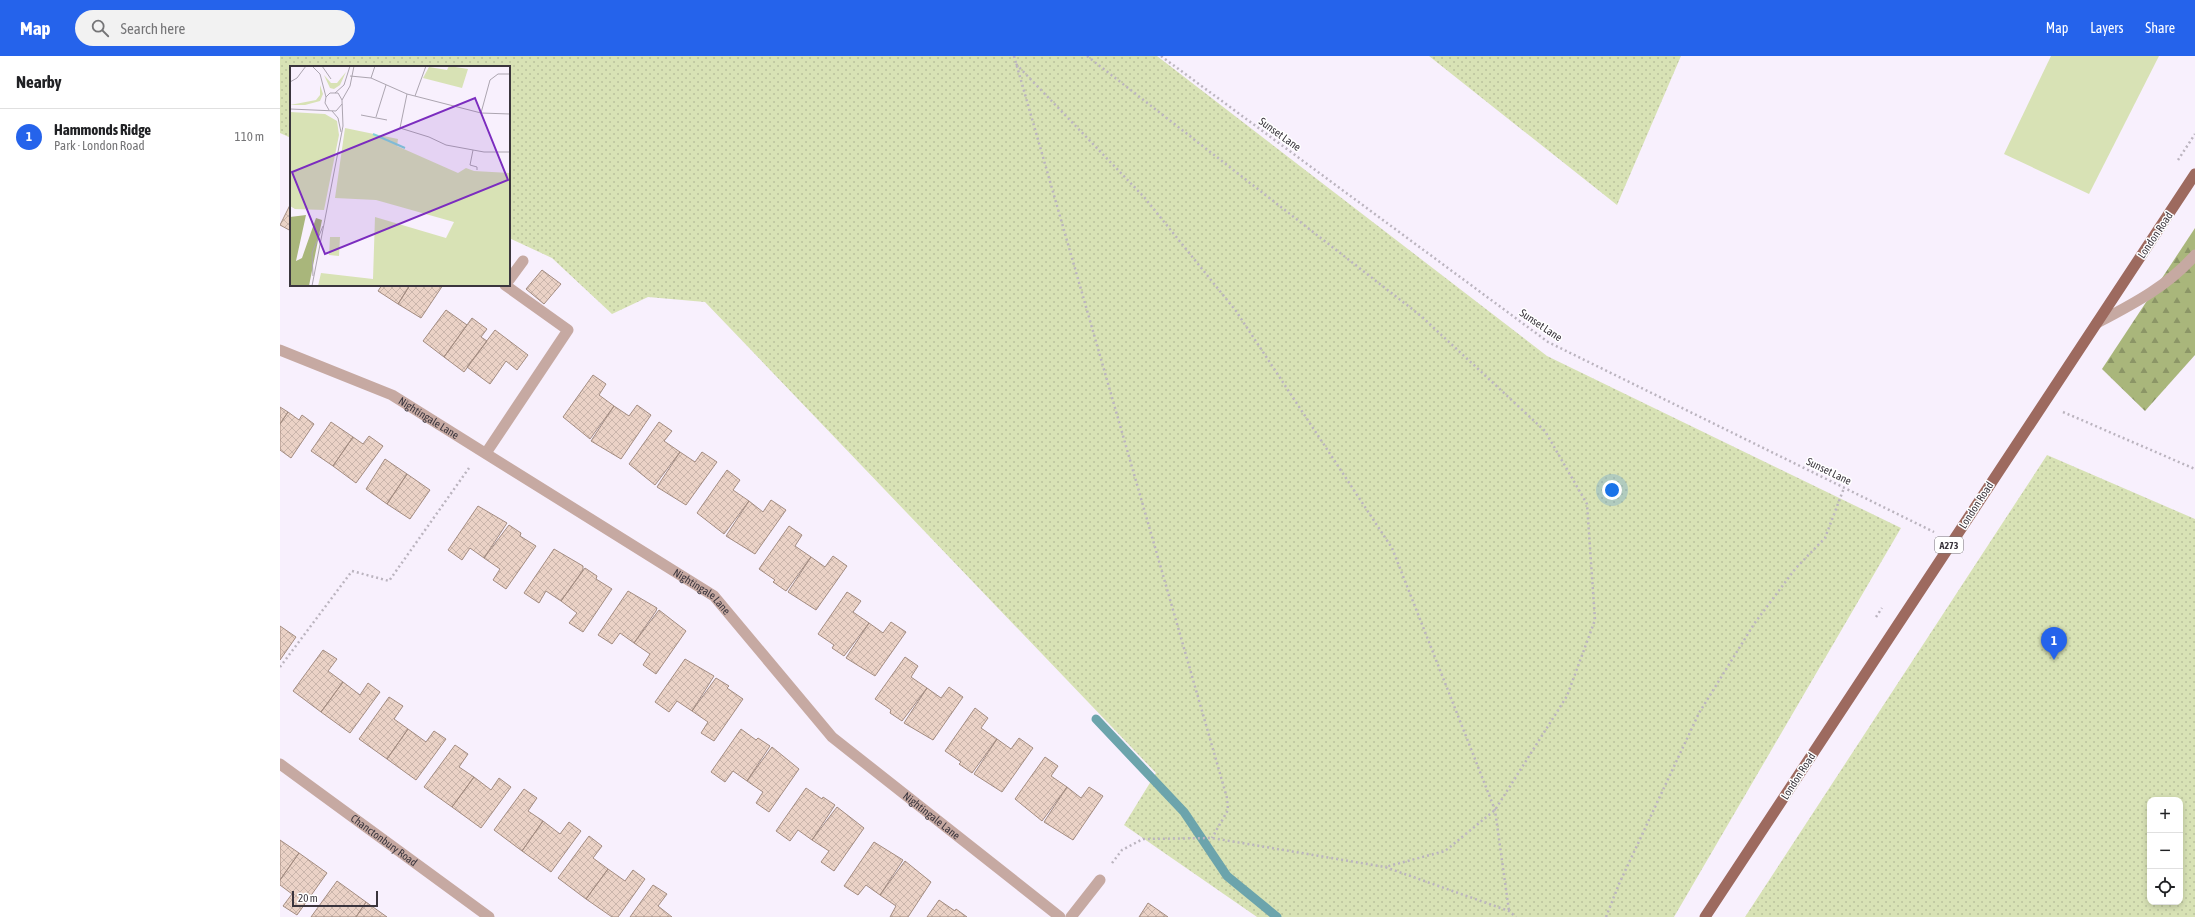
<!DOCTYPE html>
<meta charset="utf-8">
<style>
body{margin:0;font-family:"Asap Condensed",sans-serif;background:#f2f2f2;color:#202124}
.controls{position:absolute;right:12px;bottom:12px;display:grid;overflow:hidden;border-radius:8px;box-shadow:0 2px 6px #0003}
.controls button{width:36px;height:36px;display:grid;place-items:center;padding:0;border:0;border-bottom:1px solid #e0e0e0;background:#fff;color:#202124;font:20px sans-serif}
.scale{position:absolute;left:12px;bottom:10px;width:86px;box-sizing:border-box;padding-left:4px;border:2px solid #3a353d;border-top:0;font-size:11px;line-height:14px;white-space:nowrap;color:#3a353d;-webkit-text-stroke:3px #fff;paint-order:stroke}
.you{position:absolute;left:1332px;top:434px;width:14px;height:14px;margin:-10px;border:3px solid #fff;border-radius:50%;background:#1a73e8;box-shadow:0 0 0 6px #1a73e833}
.badge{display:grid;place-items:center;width:26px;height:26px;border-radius:50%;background:#2563eb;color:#fff;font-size:13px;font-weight:700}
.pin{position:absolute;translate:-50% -33px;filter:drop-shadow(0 1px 2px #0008)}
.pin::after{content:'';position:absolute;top:21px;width:14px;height:12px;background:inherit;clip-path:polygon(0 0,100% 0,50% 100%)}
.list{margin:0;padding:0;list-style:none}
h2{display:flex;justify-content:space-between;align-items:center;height:52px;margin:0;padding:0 16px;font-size:17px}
h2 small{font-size:13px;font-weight:400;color:#757577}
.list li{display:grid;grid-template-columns:26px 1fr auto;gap:12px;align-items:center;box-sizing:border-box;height:56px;padding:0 16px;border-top:1px solid #e0e0e0}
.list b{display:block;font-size:15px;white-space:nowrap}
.list p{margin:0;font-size:13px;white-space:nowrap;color:#757577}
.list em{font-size:13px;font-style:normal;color:#757577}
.icon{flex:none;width:22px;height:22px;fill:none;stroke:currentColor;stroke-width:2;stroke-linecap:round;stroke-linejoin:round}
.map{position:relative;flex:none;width:1915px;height:861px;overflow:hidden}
header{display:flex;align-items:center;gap:24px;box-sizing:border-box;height:56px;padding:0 20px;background:#2563eb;color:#fff}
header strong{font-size:19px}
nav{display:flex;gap:22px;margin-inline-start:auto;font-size:14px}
.search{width:280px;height:36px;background:#f2f2f2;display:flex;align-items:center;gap:10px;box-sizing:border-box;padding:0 14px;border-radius:22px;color:#757577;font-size:15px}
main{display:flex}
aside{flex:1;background:#fff}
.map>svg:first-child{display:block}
.green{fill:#d8e2b5}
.forest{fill:url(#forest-firs)}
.park{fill:url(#park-dots);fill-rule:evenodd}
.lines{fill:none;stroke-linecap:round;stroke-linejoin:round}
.stream{stroke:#6ca4ac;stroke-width:9}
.building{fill:url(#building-cross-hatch);stroke:#a38c81}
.path{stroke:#bbb4bf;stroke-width:2.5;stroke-dasharray:2 3;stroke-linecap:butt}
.service{stroke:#c6a9a2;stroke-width:11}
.minor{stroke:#c6a9a2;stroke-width:11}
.primary{stroke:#9d6a5f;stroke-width:11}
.labels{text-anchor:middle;stroke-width:3;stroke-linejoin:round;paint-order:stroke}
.shield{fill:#fff;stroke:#757277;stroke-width:1}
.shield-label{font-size:10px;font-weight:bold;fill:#3a353d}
.street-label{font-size:11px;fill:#3a353d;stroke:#fff}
.inset-river{fill:none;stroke:#82d3db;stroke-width:2}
.inset-road{fill:none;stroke:#aca5b0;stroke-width:1}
.view{fill:#7b2cbf;fill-opacity:0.15;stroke:#7b2cbf;stroke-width:2}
.inset-edge{fill:none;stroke:#3a353d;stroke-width:2}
</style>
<header>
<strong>Map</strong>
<div class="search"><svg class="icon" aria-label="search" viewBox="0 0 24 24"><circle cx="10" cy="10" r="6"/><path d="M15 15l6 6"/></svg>Search here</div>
<nav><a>Map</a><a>Layers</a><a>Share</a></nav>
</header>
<main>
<aside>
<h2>Nearby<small></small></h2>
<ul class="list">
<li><span class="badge">1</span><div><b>Hammonds Ridge</b><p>Park · London Road</p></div><em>110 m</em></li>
</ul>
</aside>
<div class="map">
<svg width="1915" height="861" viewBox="0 0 1915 861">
<defs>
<pattern id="forest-firs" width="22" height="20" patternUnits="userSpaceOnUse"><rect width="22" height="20" fill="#a9b67b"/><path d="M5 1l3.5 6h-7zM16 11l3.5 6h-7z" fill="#8b9566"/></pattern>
<pattern id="park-dots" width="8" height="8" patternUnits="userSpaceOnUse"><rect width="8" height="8" fill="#d8e2b5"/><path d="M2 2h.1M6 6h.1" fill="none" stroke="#bac29d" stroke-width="1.8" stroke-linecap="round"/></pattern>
<pattern id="building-cross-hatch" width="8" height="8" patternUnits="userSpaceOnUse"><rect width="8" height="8" fill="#ebd2c6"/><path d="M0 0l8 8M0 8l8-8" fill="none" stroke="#cab5ab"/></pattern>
</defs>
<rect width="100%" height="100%" fill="#f8f0fd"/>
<path class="green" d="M1771,0h108l-70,138 -85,-40z"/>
<path class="forest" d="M1915,172v127l-50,56 -43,-42z"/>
<path class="park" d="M0,0h877l390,300 354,172 -227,389h-417l-133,-92 32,-52 -451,-471 -57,-5 -36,17 -60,-56 -43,-20v-171h-218v71l-11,-5z
M1149,0h252l-64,149z
M1767,399l148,64v398h-450zM1870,744h30v102h-30z"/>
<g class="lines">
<path class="stream" d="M816,663l88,93 43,64 50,41"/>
</g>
<path class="building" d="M11,147v28l-11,-6z
M262,214l19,14 -17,20 -18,-15z
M102,229h28l-12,19 -20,-13z
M130,229h33l-22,33 -23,-14z
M166,254l21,15 -23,32 -21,-16z
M192,262l15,11 -6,8 6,4 -23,31 -20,-15z
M215,274l33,25 -11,15 -11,-9 -16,23 -23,-17z
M313,319l13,9 -7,11 15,11 -24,33 -27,-22z
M357,349l14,10 -30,44 -30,-18 23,-35 15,10z
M0,351l8,5 -8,12z
M8,356l11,8 3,-5 12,9 -23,34 -11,-8v-26z
M51,366l22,15 -20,29 -22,-15z
M379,366l13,9 -8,10 16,11 -25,33 -26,-21z
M89,380l14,10 -27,37 -23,-17 20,-29 10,7z
M400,396l15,10 7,-10 15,10 -31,43 -29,-18z
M105,403l22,15 -20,30 -21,-15z
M447,414l13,10 -7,10 16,11 -25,33 -27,-21z
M127,418l23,16 -20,29 -23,-15z
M491,444l15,10 -31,44 -29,-18 23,-35 14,11z
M198,450l29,17 -23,35 -14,-10 -8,12 -14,-10z
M229,469l12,8 -1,3 16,10 -30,43 -13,-9 7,-11 -16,-11z
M509,470l13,9 -7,11 16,11 -25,34 -13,-9 2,-2 -16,-11z
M274,493l29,17v4l-22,31 -15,-10 -7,12 -15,-10z
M553,500l14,10 -31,44 -28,-18 23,-35 14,10z
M305,512l12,8 -1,3 16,10 -29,43 -14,-9 8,-10 -16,-12z
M348,535l29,17 -1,3 -22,32 -14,-10 -8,11 -14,-9z
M567,536l14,9 -8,11 16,11 -25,33 -12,-8 2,-3 -16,-11z
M379,554l27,21 -30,43 -13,-9 7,-11 -16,-11z
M611,566l15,10 -31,44 -29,-18 23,-35 14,10z
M0,570l16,11 -16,23z
M43,594l14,9 -9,12 15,11 -22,30 -28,-21z
M625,601l13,9 -7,11 16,11 -25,33 -12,-8 1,-3 -16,-11z
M405,603l29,17 -22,35 -15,-10 -8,11 -14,-10z
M436,622l13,8 -2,2 16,11 -29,42 -13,-8 7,-11 -16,-11z
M63,626l17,13 8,-12 12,9 -30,41 -29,-21z
M669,631l14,10 -30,43 -29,-17 23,-35 14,10z
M109,641l14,9 -9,13 14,10 -21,30 -28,-20z
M695,652l13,10 -7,10 16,11 -25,34 -13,-9 2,-2 -16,-11z
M128,673l18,13 8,-11 12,8 -30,41 -29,-21z
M461,673l15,11 2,-2 12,8 -23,35 -14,-10 -8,11 -14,-10z
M739,682l14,10 -31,44 -28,-18 23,-35 14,10z
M175,689l13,9 -9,13 15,10 -22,30 -28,-20z
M492,691l27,22 -30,43 -13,-9 7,-11 -16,-11z
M765,701l13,9 -7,10 16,11 -25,34 -27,-22z
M194,721l17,13 8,-12 12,9 -30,41 -29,-21z
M787,731l14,11 8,-11 14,9 -30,44 -29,-18z
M526,732l16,11 1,-2 12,8 -23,35 -14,-10 -8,11 -14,-10z
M244,733l13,9 -9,13 15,10 -21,30 -28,-21z
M557,751l27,21 -30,43 -13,-9 8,-11 -17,-11z
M263,765l17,13 9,-12 12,9 -30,41 -29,-21z
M309,780l13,10 -9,12 15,11 -22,30 -28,-21z
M0,784l19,13 -19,27z
M594,786l29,18 -23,35 -14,-10 -8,10 -14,-9z
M19,797l28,20 -30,42 -14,-9 9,-12 -12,-9v-5z
M625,805l26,21 -23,35h-18l6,-11 -16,-11z
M328,813l17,12 8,-11 12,9 -27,38h-6l-26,-18z
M57,825l29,21 -10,15h-45z
M373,829l14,9 -9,12 14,11h-42z
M659,844l16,11 1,-2 11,8h-40z
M86,846l21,15h-31z
M868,847l20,14h-29z"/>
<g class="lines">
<path class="path" d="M734,0l213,742 1,12 -16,28
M807,0l334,260 124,115 42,73 8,116 -28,76 -72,114 -50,41 -60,16
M881,0l387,286 386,190
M736,8l128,133 92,114 156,237 103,262 14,101
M1898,104l17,-26
M1783,356l132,57
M1596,561l6,-9
M0,611l72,-96 37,10 80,-113
M832,807l10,-13 21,-11 69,-1 173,29 124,44 7,6
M1326,861l13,-33 80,-171 55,-89 41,-55 30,-31 19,-50"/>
<path class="service" d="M229,224l14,-19
M1817,267c36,-19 71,-37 98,-68
M206,397l82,-123 -63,-45
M791,861l29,-37"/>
<g class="minor">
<path id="s1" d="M0,294l112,45 322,201 118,141 228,180"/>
<path id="s2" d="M0,708l209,153"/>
</g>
<path class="primary" d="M1425,861l490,-743"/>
</g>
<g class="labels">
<rect class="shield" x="1655" y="481" width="28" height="16" rx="3"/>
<g class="shield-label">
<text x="1669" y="493">A273</text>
</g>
<g class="street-label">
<text transform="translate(1000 78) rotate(36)" y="4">Sunset Lane</text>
<text transform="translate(1875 179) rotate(-56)" y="4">London Road</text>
<text transform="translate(1261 269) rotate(34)" y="4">Sunset Lane</text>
<text dy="4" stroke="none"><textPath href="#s1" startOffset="164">Nightingale Lane</textPath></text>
<text transform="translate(1549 415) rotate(26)" y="4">Sunset Lane</text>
<text transform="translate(1696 449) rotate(-57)" y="4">London Road</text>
<text dy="4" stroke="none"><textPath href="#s1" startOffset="488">Nightingale Lane</textPath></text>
<text transform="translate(1518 720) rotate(-57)" y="4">London Road</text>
<text dy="4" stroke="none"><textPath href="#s1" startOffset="811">Nightingale Lane</textPath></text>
<text dy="4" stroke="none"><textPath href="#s2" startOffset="129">Chanctonbury Road</textPath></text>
</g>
</g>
<g transform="translate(10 10)">
<rect width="220" height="220" fill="#f8f0fd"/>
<path d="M56,6l-6,13 -6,4 -4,-1 -6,-13 7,8h6zM30,19l3,9 -3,7 -15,4h-15l26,-5 4,-5zM40,171h10l-1,19 -10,-1z" fill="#d8e2b5"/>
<path d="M16,149l-10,46 6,-3 14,-40 6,2 -13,66h-19v-69z" fill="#a9b67b"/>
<path d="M159,0l19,3 -6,19 -39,-10 6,-11 18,3zM0,46l35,2 12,7 2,14 -15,75 -29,-1 -5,-3zM55,62l53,11 -1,7 61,27 8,-5 8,3 36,2v113h-192l3,-13 52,6 2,-62 71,21 8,-16 -78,-22 -41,-2z" fill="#d8e2b5"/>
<path class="inset-river" d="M83,68l32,14"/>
<path class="inset-road" d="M22,0l8,8 6,23M32,0l9,13M60,10l21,2 36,16 74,19 29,1M81,12l4,-12M0,16l7,-4 9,-12M45,27l9,-8 6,-19M117,28l-7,34 29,9 17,8 38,7h26M125,30l11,-30M52,34l8,-14 4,-20M0,43l46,2 6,-7M42,45l6,7 3,14M191,47l9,-33 8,-6h12M71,49l26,5M86,51l10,-32M183,84l-3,15 7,2v3M23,210l-1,-23 11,-27M22,220l31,-160 -1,-26 -4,-7h-8l-4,4 -1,6 4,7"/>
<path class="view" d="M185,32l33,82 -183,74 -33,-82z"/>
<rect width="220" height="220" class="inset-edge"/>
</g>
</svg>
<div class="controls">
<button>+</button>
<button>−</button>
<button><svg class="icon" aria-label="locate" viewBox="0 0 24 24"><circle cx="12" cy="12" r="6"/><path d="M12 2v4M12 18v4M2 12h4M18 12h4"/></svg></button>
</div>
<div class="scale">20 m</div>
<div class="you"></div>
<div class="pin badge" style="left:1774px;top:604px">1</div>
</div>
</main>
